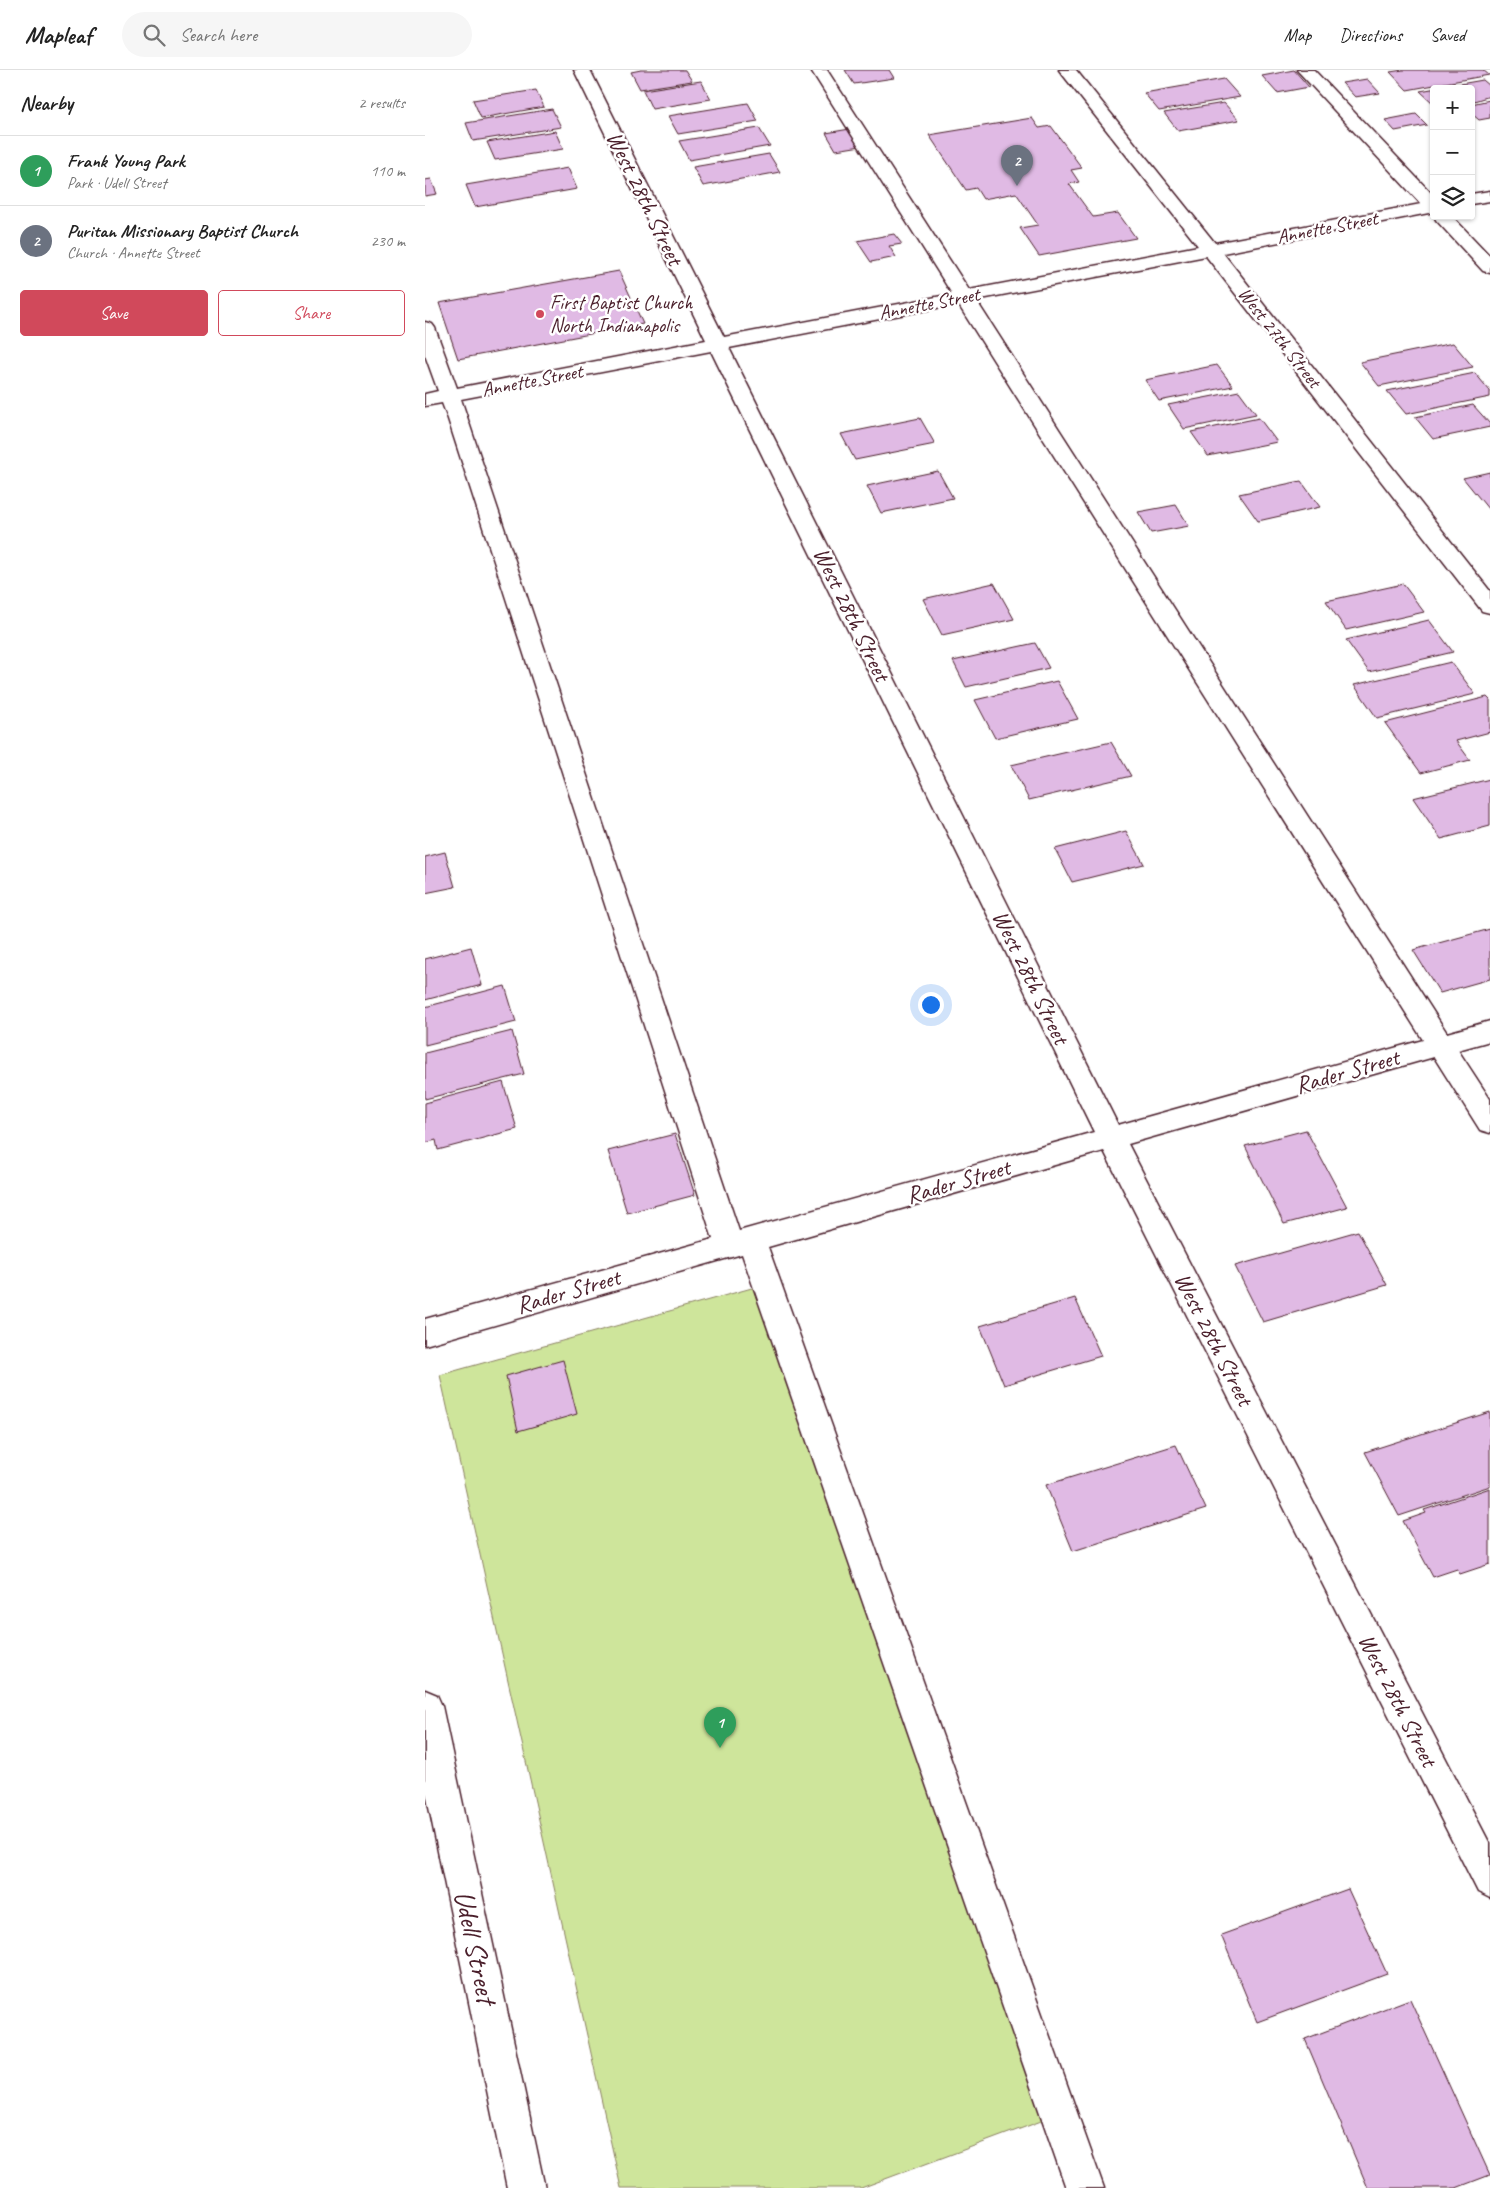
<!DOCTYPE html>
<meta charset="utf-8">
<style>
body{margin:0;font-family:Caveat,sans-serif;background:#f6f6f6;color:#222}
.controls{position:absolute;right:15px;top:15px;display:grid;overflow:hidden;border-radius:5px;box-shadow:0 1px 4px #0004}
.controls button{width:45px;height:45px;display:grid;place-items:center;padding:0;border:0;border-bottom:1px solid #e0e0e0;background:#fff;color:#222;font:25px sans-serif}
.you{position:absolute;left:505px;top:934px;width:18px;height:18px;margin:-12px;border:4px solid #fff;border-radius:50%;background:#1a73e8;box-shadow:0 0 0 8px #1a73e833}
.badge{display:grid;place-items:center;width:32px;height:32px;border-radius:50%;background:#d1495b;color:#fff;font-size:16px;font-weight:700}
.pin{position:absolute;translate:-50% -41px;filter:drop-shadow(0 1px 2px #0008)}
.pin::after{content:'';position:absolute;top:26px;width:18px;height:15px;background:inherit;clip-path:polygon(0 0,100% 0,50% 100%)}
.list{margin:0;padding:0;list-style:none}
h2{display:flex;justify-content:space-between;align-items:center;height:65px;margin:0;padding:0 20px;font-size:21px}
h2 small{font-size:16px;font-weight:400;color:#767676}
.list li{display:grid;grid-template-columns:32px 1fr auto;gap:15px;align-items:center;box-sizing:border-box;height:70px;padding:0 20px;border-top:1px solid #e0e0e0}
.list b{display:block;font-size:19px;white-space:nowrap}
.list p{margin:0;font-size:16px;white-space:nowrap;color:#767676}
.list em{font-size:16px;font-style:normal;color:#767676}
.actions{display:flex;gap:10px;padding:15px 20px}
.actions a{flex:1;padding:11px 0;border:1px solid #d1495b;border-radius:5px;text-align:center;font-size:18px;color:#d1495b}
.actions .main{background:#d1495b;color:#fff}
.icon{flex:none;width:28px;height:28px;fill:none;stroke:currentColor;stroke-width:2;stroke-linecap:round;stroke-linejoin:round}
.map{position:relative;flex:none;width:1065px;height:2118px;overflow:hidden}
header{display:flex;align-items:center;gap:30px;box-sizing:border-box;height:70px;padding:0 25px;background:#fff;border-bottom:1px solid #e0e0e0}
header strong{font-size:24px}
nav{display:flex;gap:28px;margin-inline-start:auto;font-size:18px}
.search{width:350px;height:45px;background:#f6f6f6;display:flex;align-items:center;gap:12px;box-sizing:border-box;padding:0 18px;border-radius:28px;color:#767676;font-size:19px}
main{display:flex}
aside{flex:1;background:#fff}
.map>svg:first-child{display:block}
.green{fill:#cee59b;stroke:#8c8263}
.building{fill:#e0bae4;stroke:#4a1f2b}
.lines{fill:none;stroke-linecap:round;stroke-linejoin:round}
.minor-casing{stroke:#4a1f2b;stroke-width:3}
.minor{fill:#fff;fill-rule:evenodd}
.poi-dot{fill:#d1495b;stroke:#fff;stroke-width:2}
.labels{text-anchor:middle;stroke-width:5;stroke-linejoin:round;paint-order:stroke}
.far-street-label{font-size:20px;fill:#4a1f2b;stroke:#fff}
.far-poi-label{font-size:20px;fill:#4a1f2b;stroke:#fff;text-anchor:start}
.street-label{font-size:24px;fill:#4a1f2b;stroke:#fff}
.near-street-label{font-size:29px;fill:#4a1f2b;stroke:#fff}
</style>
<header>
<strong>Mapleaf</strong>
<div class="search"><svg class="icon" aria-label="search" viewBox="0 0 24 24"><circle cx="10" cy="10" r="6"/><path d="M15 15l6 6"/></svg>Search here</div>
<nav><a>Map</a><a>Directions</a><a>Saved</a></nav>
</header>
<main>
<aside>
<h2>Nearby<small>2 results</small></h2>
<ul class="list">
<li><span class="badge" style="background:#2e9e5b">1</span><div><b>Frank Young Park</b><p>Park · Udell Street</p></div><em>110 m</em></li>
<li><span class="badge" style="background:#6b7280">2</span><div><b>Puritan Missionary Baptist Church</b><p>Church · Annette Street</p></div><em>230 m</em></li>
</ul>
<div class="actions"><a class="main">Save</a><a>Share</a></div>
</aside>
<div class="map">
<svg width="1065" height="2118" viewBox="0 0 1065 2118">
<rect width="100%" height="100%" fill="#fff"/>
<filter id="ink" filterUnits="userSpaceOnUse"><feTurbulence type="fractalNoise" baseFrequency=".02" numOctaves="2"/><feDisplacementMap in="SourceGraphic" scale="10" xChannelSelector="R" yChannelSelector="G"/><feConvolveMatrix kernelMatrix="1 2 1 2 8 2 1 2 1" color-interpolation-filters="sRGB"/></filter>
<g filter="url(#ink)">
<path class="green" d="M334,1216l285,834 -183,68h-240l-181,-813z"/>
<path class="building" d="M216,0h44l7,11 -52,8 -9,-17z
M420,0h44l5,8 -40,6z
M869,0l15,17 -32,6 -15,-17z
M978,0h80l6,5 -82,15 -17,-18z
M799,9l16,18 -81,14 -15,-18z
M942,9l13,14 -25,4 -13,-14z
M1058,10l7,6v10l-19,6v-13h-37v15l-14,-13z
M276,11l10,18 -59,10 -9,-19z
M111,20l8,17 -63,11 -8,-18z
M1065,30v18l-11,2 -8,-7v-9z
M323,33l10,18 -80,13 -10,-18z
M799,33l15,17 -61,11 -14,-18z
M127,39l9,18 -88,14 -7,-18z
M991,44l11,11 -32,6 -10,-11z
M607,48l7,10 12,-2 31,42 -11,2 8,12 -10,2 24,33 25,-4 18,25 -97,18 -19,-28 18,-3 -22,-32 -33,6 -7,-11 -10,2 -37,-55z
M334,58l11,18 -81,14 -10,-19z
M425,59l11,17 -25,4 -10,-17z
M130,61l8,18 -68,11 -8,-18z
M344,84l11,18 -77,14 -10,-19z
M143,98l9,21 -102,18 -9,-22z
M6,109l6,15 -12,2v-16z
M469,164l8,10 -13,2 7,11 -25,5 -14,-21z
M194,201l24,53 -185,35 -19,-56z
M1028,273l20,24 -94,19 -19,-24z
M792,295l16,21 -74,15 -14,-21z
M1050,303l15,18v6l-84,17 -19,-23z
M814,321l17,23 -72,15 -16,-24z
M1048,335l17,19v3l-57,12 -18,-22z
M495,348l15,26 -80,16 -14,-26z
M834,348l18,24 -69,14 -17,-24z
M513,401l15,27 -72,15 -14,-27z
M1065,402v38h-1l-26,-32z
M876,411l19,26 -62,14 -19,-27z
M751,435l13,21 -38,7 -13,-21z
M569,513l20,36 -72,16 -19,-36z
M978,514l21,28 -78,18 -20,-29z
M1004,550l24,32 -84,20 -23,-32z
M610,573l14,25 -83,19 -13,-26z
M1026,592l24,32 -98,24 -23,-33z
M632,611l21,38 -83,19 -20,-38z
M1062,627l3,3v32l-34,9 14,19 -49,13 -36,-50z
M686,672l20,34 -102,24 -18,-35z
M1065,709v47l-49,13 -28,-41z
M701,761l18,33 -72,18 -17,-33z
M20,782l10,35 -30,6v-36z
M1065,859v50l-50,14 -27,-43z
M46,877l11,38 -57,15v-41z
M80,916l11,36 -91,23v-38z
M87,961l12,43 -99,25v-46z
M78,1012l14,47 -79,21 -2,-10 -11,3v-40z
M881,1060l41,77 -63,17 -39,-78z
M250,1064l20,61 -68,18 -19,-62z
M933,1161l29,54 -124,37 -28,-56z
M650,1228l26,58 -97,29 -24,-59z
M138,1290l14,54 -59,17 -12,-55z
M1065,1342v74l-91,30 -34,-64z
M751,1375l30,64 -133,42 -27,-66z
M1065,1418v76l-30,10 -3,-5 -24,8 -30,-56 23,-8 -2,-3z
M923,1819l39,85 -130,48 -36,-87z
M985,1929l80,176 -34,13h-88l-63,-149z"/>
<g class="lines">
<g class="minor-casing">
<path id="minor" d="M149,0h16l134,267 228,-43 -141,-224h16l142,220 229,-44 -139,-176h17l139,173 206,-39 -124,-134h17l120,126v16l-211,41 267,338v22l-8,-2 -276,-355 -230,44 471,733 43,-12v20l-32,9 32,49v34l-10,-3 -46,-73 -306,87 362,700v54l-12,-6 -374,-741 -336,96 336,941h-38l-324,-934 -317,91v-26l288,-80 -265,-820 -6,-16 -17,3v-12l13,-3 -13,-36v-33l7,2 3,4 22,60 249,-48zM533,234l465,736 -305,85 -389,-777zM286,281l383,781 -355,99 -278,-832z
M1065,121v10l-19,3v-10z
M1009,145l18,1 38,40v17l-7,-2 -47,-51z
M0,1620l12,5 5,11 103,482h-38l-82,-400z"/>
</g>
<use href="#minor" class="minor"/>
</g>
</g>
<circle class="poi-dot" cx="115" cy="244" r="5"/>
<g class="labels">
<g class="far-street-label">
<text transform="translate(902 157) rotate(-11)" y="7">Annette Street</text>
<text transform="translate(504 233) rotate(-11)" y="7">Annette Street</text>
<text transform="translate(855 267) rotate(52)" y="7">West 27th Street</text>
<text transform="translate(107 310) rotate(-11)" y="7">Annette Street</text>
</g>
<g class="far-poi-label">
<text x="125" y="239">First Baptist Church<tspan x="125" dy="23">North Indianapolis</tspan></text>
</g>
<g class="street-label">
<text transform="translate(220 128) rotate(64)" y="8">West 28th Street</text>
<text transform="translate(427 544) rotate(64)" y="8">West 28th Street</text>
<text transform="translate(606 907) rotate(64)" y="8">West 28th Street</text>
<text transform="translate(922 1001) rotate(-16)" y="8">Rader Street</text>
<text transform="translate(533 1111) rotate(-16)" y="8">Rader Street</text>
<text transform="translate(143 1221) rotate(-16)" y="8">Rader Street</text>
<text transform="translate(789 1269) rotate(63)" y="8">West 28th Street</text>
<text transform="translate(973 1630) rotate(63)" y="8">West 28th Street</text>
</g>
<g class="near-street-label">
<text transform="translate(51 1877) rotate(78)" y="10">Udell Street</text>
</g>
</g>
</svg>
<div class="controls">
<button>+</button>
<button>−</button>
<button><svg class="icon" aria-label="layers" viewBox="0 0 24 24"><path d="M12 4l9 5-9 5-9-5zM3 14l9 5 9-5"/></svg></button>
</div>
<div class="you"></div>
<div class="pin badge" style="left:295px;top:1678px;background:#2e9e5b">1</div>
<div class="pin badge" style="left:592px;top:116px;background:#6b7280">2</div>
</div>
</main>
